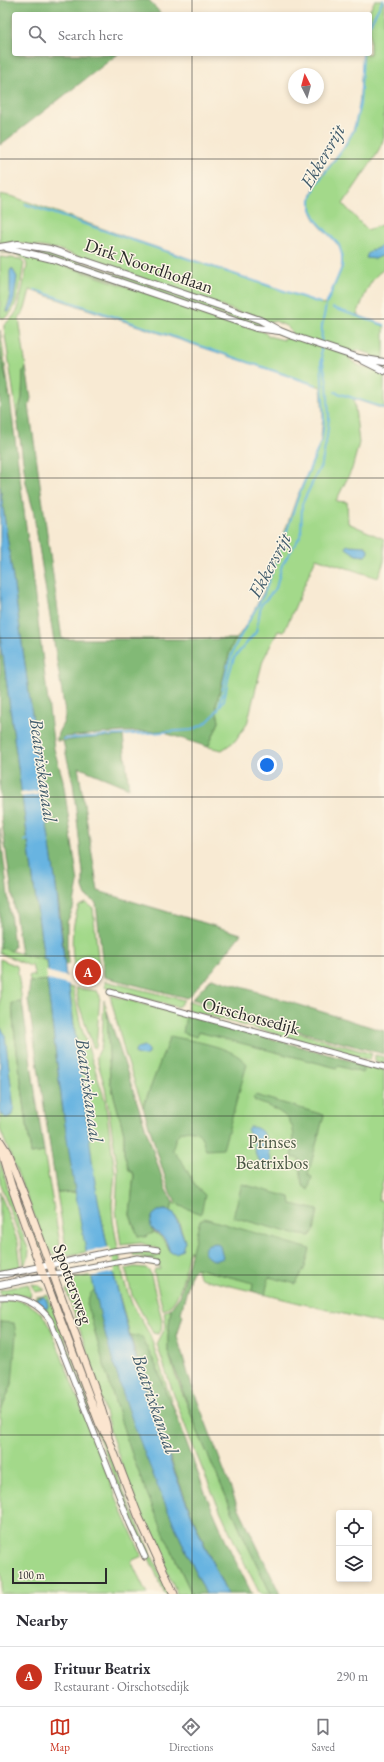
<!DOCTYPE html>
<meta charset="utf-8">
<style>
body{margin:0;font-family:"EB Garamond",serif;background:#f7f7f7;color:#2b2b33}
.controls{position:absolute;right:12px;bottom:12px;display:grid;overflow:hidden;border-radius:4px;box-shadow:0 2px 6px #0003}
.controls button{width:36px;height:36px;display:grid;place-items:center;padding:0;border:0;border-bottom:1px solid #e1e1e2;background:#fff;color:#2b2b33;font:20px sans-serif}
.compass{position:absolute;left:288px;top:68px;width:36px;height:36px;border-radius:50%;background:#fff;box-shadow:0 2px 6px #0003;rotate:354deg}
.scale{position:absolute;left:12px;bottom:10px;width:95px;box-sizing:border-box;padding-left:4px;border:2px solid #2b2b2b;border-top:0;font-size:11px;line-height:14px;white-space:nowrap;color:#2b2b2b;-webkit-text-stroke:3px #fcf5e5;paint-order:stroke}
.you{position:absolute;left:267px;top:765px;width:14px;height:14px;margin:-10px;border:3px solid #fff;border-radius:50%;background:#1a73e8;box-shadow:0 0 0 6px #1a73e833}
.badge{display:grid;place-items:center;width:26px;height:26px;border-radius:50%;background:#c8321e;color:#fff;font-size:13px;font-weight:700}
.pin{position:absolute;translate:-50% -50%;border:2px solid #fff;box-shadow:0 1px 4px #0006}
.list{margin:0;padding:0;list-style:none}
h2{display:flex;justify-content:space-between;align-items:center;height:52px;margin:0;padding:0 16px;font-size:17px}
h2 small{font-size:13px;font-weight:400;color:#7c7c81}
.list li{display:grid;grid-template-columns:26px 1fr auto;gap:12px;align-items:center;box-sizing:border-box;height:60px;padding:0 16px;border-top:1px solid #e1e1e2}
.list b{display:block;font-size:15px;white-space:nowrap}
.list p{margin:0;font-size:13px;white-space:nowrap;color:#7c7c81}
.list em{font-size:13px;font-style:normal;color:#7c7c81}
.icon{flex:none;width:22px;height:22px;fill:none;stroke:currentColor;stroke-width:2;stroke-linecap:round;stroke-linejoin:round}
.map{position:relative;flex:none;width:384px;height:1594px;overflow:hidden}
.search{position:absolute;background:#fff;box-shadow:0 2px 6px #0003;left:12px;right:12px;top:12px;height:44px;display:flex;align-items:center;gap:10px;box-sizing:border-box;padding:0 14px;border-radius:4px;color:#7c7c81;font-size:15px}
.sheet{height:112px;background:#fff}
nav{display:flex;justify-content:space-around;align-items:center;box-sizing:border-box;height:56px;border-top:1px solid #e1e1e2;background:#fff;font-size:11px;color:#7c7c81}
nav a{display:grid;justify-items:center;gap:2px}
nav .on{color:#c8321e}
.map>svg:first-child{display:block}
.green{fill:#a3d98a;stroke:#67825a;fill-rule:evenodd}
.forest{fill:#82b976;stroke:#567250}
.water{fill:#67b4e1;stroke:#497086}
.pier{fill:#f8ead3}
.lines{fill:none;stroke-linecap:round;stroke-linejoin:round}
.stream{stroke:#67b4e1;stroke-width:2}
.minor-casing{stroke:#736e66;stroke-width:7}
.tertiary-casing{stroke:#736e66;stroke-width:8}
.secondary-casing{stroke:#736e66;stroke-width:9}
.minor{stroke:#fff;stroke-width:5}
.tertiary{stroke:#fff;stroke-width:6}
.secondary{stroke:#fbe5cf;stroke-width:7}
.grid{fill:none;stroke:#2b2b2b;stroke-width:1;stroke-opacity:0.55}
.labels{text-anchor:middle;stroke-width:3;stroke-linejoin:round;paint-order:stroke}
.street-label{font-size:18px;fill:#2b2b2b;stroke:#fcf5e5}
.park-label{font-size:18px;fill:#495643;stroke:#fcf5e5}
.water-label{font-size:19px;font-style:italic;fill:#405b6b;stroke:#fcf5e5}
</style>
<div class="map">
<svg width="384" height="1594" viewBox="0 0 384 1594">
<rect width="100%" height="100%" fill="#fcf5e5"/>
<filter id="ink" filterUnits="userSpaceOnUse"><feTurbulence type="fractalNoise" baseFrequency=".025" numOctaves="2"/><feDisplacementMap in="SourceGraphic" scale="8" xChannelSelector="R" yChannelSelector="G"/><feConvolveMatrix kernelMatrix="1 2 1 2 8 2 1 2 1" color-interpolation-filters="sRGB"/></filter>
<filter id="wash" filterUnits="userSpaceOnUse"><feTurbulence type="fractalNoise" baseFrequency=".012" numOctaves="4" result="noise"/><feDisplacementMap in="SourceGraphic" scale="16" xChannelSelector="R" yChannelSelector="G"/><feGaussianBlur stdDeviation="0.9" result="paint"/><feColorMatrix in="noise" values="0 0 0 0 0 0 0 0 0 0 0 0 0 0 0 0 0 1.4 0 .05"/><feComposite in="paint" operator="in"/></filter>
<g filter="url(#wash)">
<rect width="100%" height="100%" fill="#f8ead3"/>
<path class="green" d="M375,0h9v138l-7,16 -34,50 24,26 17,-6v24l-2,-1 -11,4 11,5 2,-1v14c-16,11 -20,29 -27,46l27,10v35l-9,-2 -4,-4 -14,-4 -1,2h-5l-2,6c9,11 22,10 35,15v36l-30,-10 5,44 -7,26 -16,32 11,1 1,21 36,16v22l-6,17 -62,-20 -32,74 -6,-1 -15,29 -16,64 -12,17 -13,9 -14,-3 11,-25 -3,-17 15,-58 17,-25 15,-29 34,-96 23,-52 3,-28 -2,-30 -291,-97 -5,19 -6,9 7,50 -3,3 -1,27 -5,18 -13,-88v-3l9,-8 5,-8 9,-43c-1,-13 -16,-13 -27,-13v-1l29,2 235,78 4,4 16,4v-2h7l1,-6 -4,-4v-1l-13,-6 -7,1 -208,-72 -41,-7h-19v-49l14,3 112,40 200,68c6,-15 17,-33 16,-49 -2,-21 -35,-28 -31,-57 3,-23 29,-42 40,-64 11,-24 9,-55 12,-81h7v-40h-2zM348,545l19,2 -2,9 -9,-1z
M17,246l28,4 212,70 16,8 -21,-3 -235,-76z
M0,257l21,2 3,5c-3,13 -5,52 -21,54l-3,-1z
M0,330l10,69 -10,-50z
M86,903l7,5 6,60 -17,-4 1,15 -7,2c-4,-27 -7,-49 3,-75z
M0,947l21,7 26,6 2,20 -19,2 -1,-6 2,-1h3l1,2 -3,-12 -2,1 -30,-13z
M0,959l17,7 5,36 -10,1 2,26 17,125 13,-2 16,92 -6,11 -7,-7 -47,-119v-15l10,3 4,-6 -12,-82 -2,-2z
M105,981l79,19 -5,6 -3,1 -68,-18 -3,-2z
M69,987l4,1 8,38 24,74 10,73 -3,31 1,17 11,60 8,23 18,31 23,71 -6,-10 -10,-28 -15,-31 -12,-2 -16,-59 -18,-83z
M76,988l21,3 3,5 -4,52 -3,-1 -14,-42z
M110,995l268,74 6,1v108l-6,22 6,2v122l-181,-45 -4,-2 -9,-28c-6,18 -7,54 -27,61l-9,-38 1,-3h5v-3l-17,-4 -9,1 1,-3 21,-2 -22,-2 -2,-5 7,-1 19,3 1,-4 -18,-6 -20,2 -5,-35 2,-40 -13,-83 -9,-30 5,-9 1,-7 2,-41 3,11 3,70 14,52v20l5,17 5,3 -4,42 5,14 17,5 2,-2c11,7 10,9 16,20l15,-11 -7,-21 -7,-9 2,-9 3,3 -32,-101 -1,3 -18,-53z
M189,1001l183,53 -3,6 -181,-50 -1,-3z
M375,1055l9,2v7l-9,-3z
M5,1152l38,100 -2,1 -38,-100z
M0,1158l11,43 18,50 -1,8 -4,6 -3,-24 -21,-59z
M0,1192l18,51 3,23 -5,3 -16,4z
M76,1192l11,60 -25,4 4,-8 -9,-55z
M134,1267l12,1 4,4 12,48 -1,11 -3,3 -5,-1 -21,-38 -6,-26z
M92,1275l3,14 -5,5 5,40 9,28 68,190 20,42h-15l-37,-82 -18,-46 -11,-32 -20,-72 -25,-72 5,-3v-8z
M28,1284l3,9 -1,4 -16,-3 -14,1v-5z
M31,1284l7,1 7,5 -10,2z
M48,1295l79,205 42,94h-4l-35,-78 -77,-195 -7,-11 -12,-10 2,-3zM36,1299h10l2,8 -3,1z
M10,1299c17,2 30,10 39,25l71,183 22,49 -11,5 16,33h-147l2,-10 -2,-20v-151l12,-29 -10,-62h-2v-22z
M171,1308l-3,27v16l8,26 22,55 47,108 26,54h-11c-41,-81 -76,-163 -103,-250l9,-18 -2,-14z"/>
<path class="forest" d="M0,0h149l12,14h-147v40h104l-118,91z
M0,349l10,50 44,350 9,31 15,103 -5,26 -6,13v32l2,10 -4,1 -5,-52 -19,-126 -5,-44 -36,-257z
M26,368l5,30 -2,8 5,35 28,198h174l-5,8 -15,58 3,17 -11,25 -40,-13 -1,-3 -45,1 -58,5 -2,1 3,3 11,-2 47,-3 6,52 -51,-21 20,124 143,43 -28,36 -26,28 -83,-21 -8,-74 -10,-7 -3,-8v-15l-10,-90 -10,-42h-6c-1,-12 9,-15 8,-29l-32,-203 -7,-26 -9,-67 5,-18 1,-27z
M0,631l2,25h1l41,304 -23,-6 -19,-131 -2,-17z
M0,828l14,119 -3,4 -11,-4z
M212,978l172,53v23l-104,-28 -88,-27z
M47,980l15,125 14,87 -19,1 -29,-193 2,-18z
M22,1002l22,150 -13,2 -17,-125 -2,-26z
M107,1011l59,179 7,12 -2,9 -6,-1 -12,5 -2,10 3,7 -9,5 -7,-1 -8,-21 4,-41 -5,-4 -5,-17v-20l-14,-52z
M186,1015l166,46 11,8v4l-25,-7 -1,2 -139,-36 -1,5 -14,-4z
M170,1036c22,5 63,10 77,28l-24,85 -17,1c-3,-5 -3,-11 -6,-15 -2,-3 -5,-4 -8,-4 -14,-3 -18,8 -19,20l10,12 13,24 9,8 -4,19 -21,-8 -10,-13 -27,-86z
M255,1095l69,20 -16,60 4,2 -4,13 -6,-5 -3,-26 -8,-2c9,-37 -4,-44 -36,-56l-2,-4z
M242,1184l48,13 1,7 27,6 -4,21 -4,5 -16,-2 -61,-17z
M204,1218l106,31 -5,18 -9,17 -27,-7 -4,18 -13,-4 1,-8 -57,-15 -5,5 -10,40 2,2 -6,21 13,45 46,121 44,92h-9l-26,-54 -47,-108 -30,-81v-16l3,-27 9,-12 20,-76z
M95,1289c6,24 11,49 19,73 24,80 56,157 92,232h-14c-21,-44 -41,-88 -58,-134 -18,-51 -33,-104 -47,-157l3,-9z
M0,1322l14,1 2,11 -4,50 -12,29z
M130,1335l12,2 15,31 10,28 6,10 33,89 26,59 20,40h-25c-40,-84 -71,-170 -97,-259z"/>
<path class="water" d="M381,246l3,2v7l-9,4 -9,-1 2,-5z
M12,268l5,9 -3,23 -5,12 -3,-1 4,-12v-28z
M0,486l36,257 5,44 14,91 11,99 3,10c6,47 12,94 19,141 3,22 5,44 9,66 25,138 69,274 130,400h-21c-36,-76 -69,-152 -93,-232 -36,-124 -51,-254 -66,-382l2,-1 -2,-19h-3l-41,-304h-1l-2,-12 2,-1 -2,-12z
M348,545l17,1 3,3 1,4 -4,3 -9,-1 -10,-7v-2z
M0,1027l5,7 9,75 -1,6 -7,3 -6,-4z
M144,1046l4,4v4l-4,2 -9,-2v-2l2,-4z
M249,1127c19,-1 20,22 22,36l-3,3h-4l-8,-10 -2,-13 -7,-14z
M165,1210l9,3 11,28 -3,9 -6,3 -6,-1c-2,-4 -2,-8 -5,-12 -6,-9 -20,-9 -12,-25l5,-4z
M216,1243l4,3 3,12c-8,4 -14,2 -19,-5l1,-6 4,-3z
M43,1297l3,2 2,6 -1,4 -11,-9v-1z"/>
<path class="pier" d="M43,790l1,4 -23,3 -1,-4z
M46,971l22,6 3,9 -26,-7 2,-1z
M110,1247l5,25 -25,5 -5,-25z"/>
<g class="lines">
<path class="stream" d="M370,24l13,-24
M25,204l295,99
M35,290l281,95
M333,308l51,17
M335,392l49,16
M282,546l16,-49 24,-58 2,-20 -3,-60
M218,711l10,-46 7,-19 29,-52 16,-43
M63,739l129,-9 14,-7 7,-7 11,-16 5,-26 5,-16 22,-26 5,-27 15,-17 6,-23 19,-30 1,-31 20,-41 5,-27 2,-19 -2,-35 -6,-29 1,-27 4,-21 16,-38v-12l-3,-10 -22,-24 -6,-12v-10l5,-14 28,-38 10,-17 6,-26 3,-50
M24,841l6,-2"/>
</g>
</g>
<g filter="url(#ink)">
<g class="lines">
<g class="minor-casing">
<path id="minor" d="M110,992l274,75
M50,1265c32,-6 78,-22 108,-15
M54,1274l83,-16 22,3
M0,1297c21,-2 38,6 50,23l80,204 15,33"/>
</g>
<g class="tertiary-casing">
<path id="tertiary" d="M0,247l18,-3 32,5 179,60 31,11 20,11 10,4 69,23 25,4
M7,248l45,11 204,69 23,3
M362,360l22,11
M0,1275l50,-10
M0,1285l54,-11"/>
</g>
<g class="secondary-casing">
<path id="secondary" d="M0,1141l7,11 21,53 69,190 9,29 2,12
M0,1147l11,38 22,62 67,178 9,15 29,75 36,79"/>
</g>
<use href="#minor" class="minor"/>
<use href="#tertiary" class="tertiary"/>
<use href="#secondary" class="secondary"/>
</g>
</g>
<path class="grid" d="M192,0v14M192,54v1540M0,159h384M0,319h384M0,478h384M0,638h384M0,797h384M0,956h384M0,1116h384M0,1275h384M0,1435h384"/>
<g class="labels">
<g class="street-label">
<text transform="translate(149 266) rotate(19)" y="6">Dirk Noordhoflaan</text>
<text transform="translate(251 1016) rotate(15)" y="6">Oirschotsedijk</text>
<text transform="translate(73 1284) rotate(70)" y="6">Spottersweg</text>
</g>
<g class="park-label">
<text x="272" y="1148">Prinses<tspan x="272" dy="21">Beatrixbos</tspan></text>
</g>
<g class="water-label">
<text transform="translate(322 156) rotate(-60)" y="7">Ekkersrijt</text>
<text transform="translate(269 565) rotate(-62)" y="7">Ekkersrijt</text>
<text transform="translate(44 770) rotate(82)" y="7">Beatrixkanaal</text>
<text transform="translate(90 1090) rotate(82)" y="7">Beatrixkanaal</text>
<text transform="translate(156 1404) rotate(71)" y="7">Beatrixkanaal</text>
</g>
</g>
</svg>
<div class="controls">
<button><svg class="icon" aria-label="locate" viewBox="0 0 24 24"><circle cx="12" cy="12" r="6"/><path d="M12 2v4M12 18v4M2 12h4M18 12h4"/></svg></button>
<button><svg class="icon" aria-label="layers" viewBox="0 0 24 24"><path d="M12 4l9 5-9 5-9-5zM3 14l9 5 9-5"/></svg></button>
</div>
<svg class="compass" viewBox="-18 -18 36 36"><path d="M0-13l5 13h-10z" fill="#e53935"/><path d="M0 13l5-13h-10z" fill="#7c7c81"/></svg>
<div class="scale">100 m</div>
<div class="you"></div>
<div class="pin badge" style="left:88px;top:972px">A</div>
<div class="search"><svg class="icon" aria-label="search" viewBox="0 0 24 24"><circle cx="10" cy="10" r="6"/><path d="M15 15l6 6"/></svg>Search here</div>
</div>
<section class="sheet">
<h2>Nearby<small></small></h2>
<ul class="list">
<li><span class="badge">A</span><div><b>Frituur Beatrix</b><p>Restaurant · Oirschotsedijk</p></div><em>290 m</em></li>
</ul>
</section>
<nav>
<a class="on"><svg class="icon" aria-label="map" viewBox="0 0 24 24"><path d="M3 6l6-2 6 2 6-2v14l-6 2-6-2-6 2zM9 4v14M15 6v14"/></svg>Map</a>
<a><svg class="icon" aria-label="directions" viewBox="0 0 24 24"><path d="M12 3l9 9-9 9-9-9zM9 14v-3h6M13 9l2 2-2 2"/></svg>Directions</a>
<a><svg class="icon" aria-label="saved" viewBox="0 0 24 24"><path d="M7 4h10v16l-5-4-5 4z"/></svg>Saved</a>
</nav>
